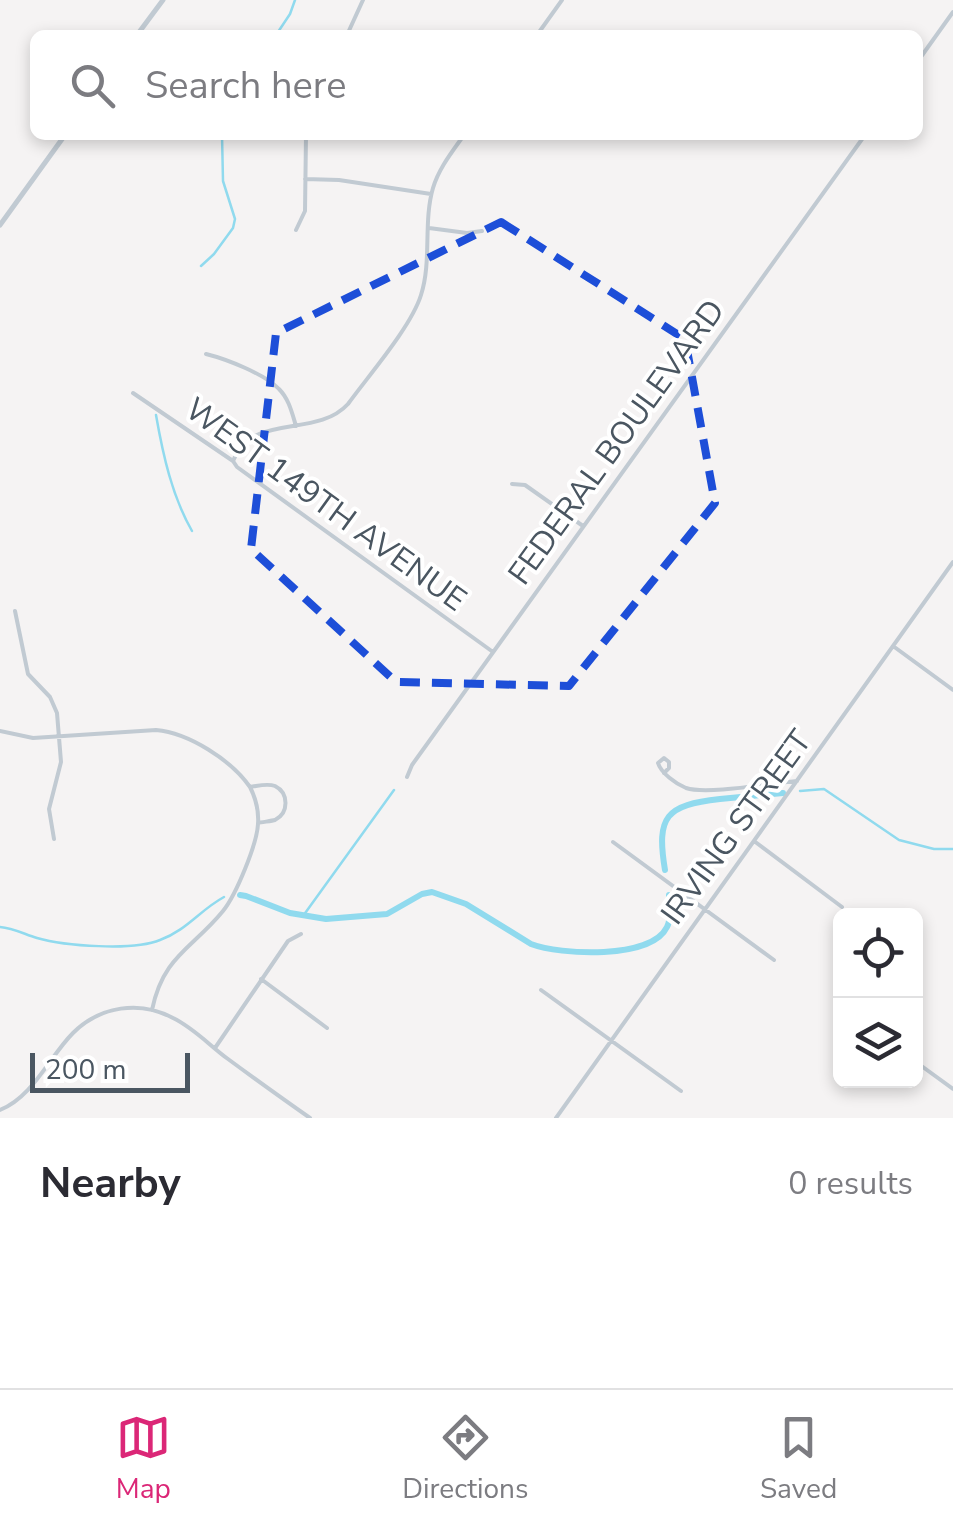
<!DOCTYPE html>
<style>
body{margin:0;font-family:"Nunito Sans",sans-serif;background:#f2f2f3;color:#2b2b33}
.controls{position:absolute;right:30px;bottom:30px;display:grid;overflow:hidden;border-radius:15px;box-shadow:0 5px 15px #0003}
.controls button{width:90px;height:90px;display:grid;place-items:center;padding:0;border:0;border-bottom:2px solid #e1e1e2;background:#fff;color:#2b2b33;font:50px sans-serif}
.scale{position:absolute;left:30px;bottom:25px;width:160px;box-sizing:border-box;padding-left:10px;border:5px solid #4a5661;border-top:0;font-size:28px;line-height:35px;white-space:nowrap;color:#4a5661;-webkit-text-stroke:8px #fff;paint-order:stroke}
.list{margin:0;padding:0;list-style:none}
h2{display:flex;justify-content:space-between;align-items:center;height:130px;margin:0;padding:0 40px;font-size:42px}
h2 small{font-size:32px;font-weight:400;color:#7c7c81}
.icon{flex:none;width:55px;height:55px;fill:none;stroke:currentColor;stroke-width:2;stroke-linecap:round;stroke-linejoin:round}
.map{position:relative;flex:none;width:953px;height:1118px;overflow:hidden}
.search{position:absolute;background:#fff;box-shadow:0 5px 15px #0003;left:30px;right:30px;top:30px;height:110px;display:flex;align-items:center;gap:25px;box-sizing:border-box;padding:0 35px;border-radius:15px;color:#7c7c81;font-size:38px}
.sheet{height:270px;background:#fff}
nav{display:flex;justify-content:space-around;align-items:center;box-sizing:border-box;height:140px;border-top:2px solid #e1e1e2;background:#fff;font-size:28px;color:#7c7c81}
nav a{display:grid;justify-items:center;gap:5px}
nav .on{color:#db2777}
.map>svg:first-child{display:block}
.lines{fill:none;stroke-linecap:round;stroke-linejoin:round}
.stream{stroke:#90daee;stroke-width:2.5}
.canal{stroke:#90daee;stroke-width:6}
.minor{stroke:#c1cad2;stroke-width:4}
.tertiary{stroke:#c1cad2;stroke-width:5}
.marked{fill:none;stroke:#1d4ed8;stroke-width:8;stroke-dasharray:20 12;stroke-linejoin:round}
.labels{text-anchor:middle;stroke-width:8;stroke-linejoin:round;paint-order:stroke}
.street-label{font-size:32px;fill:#4a5661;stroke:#fff}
</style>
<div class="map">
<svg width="953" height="1118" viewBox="0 0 953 1118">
<rect width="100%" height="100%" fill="#f5f3f3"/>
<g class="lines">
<path class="stream" d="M276,35l14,-21 5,-14
M201,266l13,-12 19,-26 2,-9 -12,-38 -1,-46
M156,415c7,40 16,81 36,116
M800,791l24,-2 75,51 35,9h19
M303,916l91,-126
M0,927c13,1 24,7 37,11 27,8 97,13 123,2 27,-10 40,-30 64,-43"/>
<path class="canal" d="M665,870c-9,-54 1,-65 55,-71 21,-2 42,-4 63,-6
M240,895l6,1 44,17 36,6 61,-5 35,-20 10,-2 34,12 65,40c29,11 120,16 136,-17 5,-9 2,-23 2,-32"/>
<path class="minor" d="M347,35l16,-35
M537,35l25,-35
M918,61l35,-49
M305,179l34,1 92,14
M429,228l38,5 15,-2
M296,230l9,-19 1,-76
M206,354c20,5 59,20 73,35 10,10 13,24 17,37
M133,393l100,68 4,6 256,185
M233,461c19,-49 83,-22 115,-57 21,-29 63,-77 73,-109 11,-34 2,-73 12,-107 6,-20 19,-36 31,-53
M512,484l13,1 58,41
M15,611l13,63 22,23 7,16 4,49 -12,47 5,30
M893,646l60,44
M0,731l33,7 123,-8c33,3 75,30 94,57 8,-1 17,-4 25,-1 14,7 14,27 0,34 -3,1 -13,2 -17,3
M664,773l5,-5v-6l-5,-4 -6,5c3,10 18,21 28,25 21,7 86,-5 111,-7
M407,777l5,-12 453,-630
M754,841l88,66
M613,842l161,118
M261,979l66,49
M541,990l140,101
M152,1010c11,-54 40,-61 71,-99 13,-16 34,-67 35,-87 1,-13 -2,-25 -8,-37
M215,1048l73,-107 13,-7
M916,1062l37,27
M0,1110c33,-13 49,-53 73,-77 27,-27 67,-33 100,-15 21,10 37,28 55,41 27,20 55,40 82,59
M556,1118l397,-556"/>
<path class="tertiary" d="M137,35l26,-35
M0,225l65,-90"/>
</g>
<path class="marked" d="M501,222l184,117 30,164 -146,183 -173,-4 -145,-133 25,-216z"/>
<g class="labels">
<g class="street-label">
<text transform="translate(616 442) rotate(-54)" y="11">FEDERAL BOULEVARD</text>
<text transform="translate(326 504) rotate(36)" y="11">WEST 149TH AVENUE</text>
<text transform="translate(736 827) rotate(-54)" y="11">IRVING STREET</text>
</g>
</g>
</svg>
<div class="controls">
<button><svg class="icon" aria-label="locate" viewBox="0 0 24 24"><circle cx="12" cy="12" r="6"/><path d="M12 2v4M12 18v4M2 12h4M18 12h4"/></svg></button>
<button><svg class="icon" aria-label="layers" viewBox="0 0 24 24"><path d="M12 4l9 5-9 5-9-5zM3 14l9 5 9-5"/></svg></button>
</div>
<div class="scale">200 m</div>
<div class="search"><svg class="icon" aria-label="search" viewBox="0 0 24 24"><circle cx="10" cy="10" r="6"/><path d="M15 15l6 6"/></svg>Search here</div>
</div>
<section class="sheet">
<h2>Nearby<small>0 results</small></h2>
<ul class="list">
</ul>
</section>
<nav>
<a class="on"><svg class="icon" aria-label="map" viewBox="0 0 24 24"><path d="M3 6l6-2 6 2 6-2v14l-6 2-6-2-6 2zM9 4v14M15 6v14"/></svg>Map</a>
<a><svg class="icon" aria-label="directions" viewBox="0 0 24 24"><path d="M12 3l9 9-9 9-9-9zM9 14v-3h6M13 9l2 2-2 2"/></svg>Directions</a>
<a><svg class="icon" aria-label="saved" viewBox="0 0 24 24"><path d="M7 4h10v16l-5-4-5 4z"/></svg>Saved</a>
</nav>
